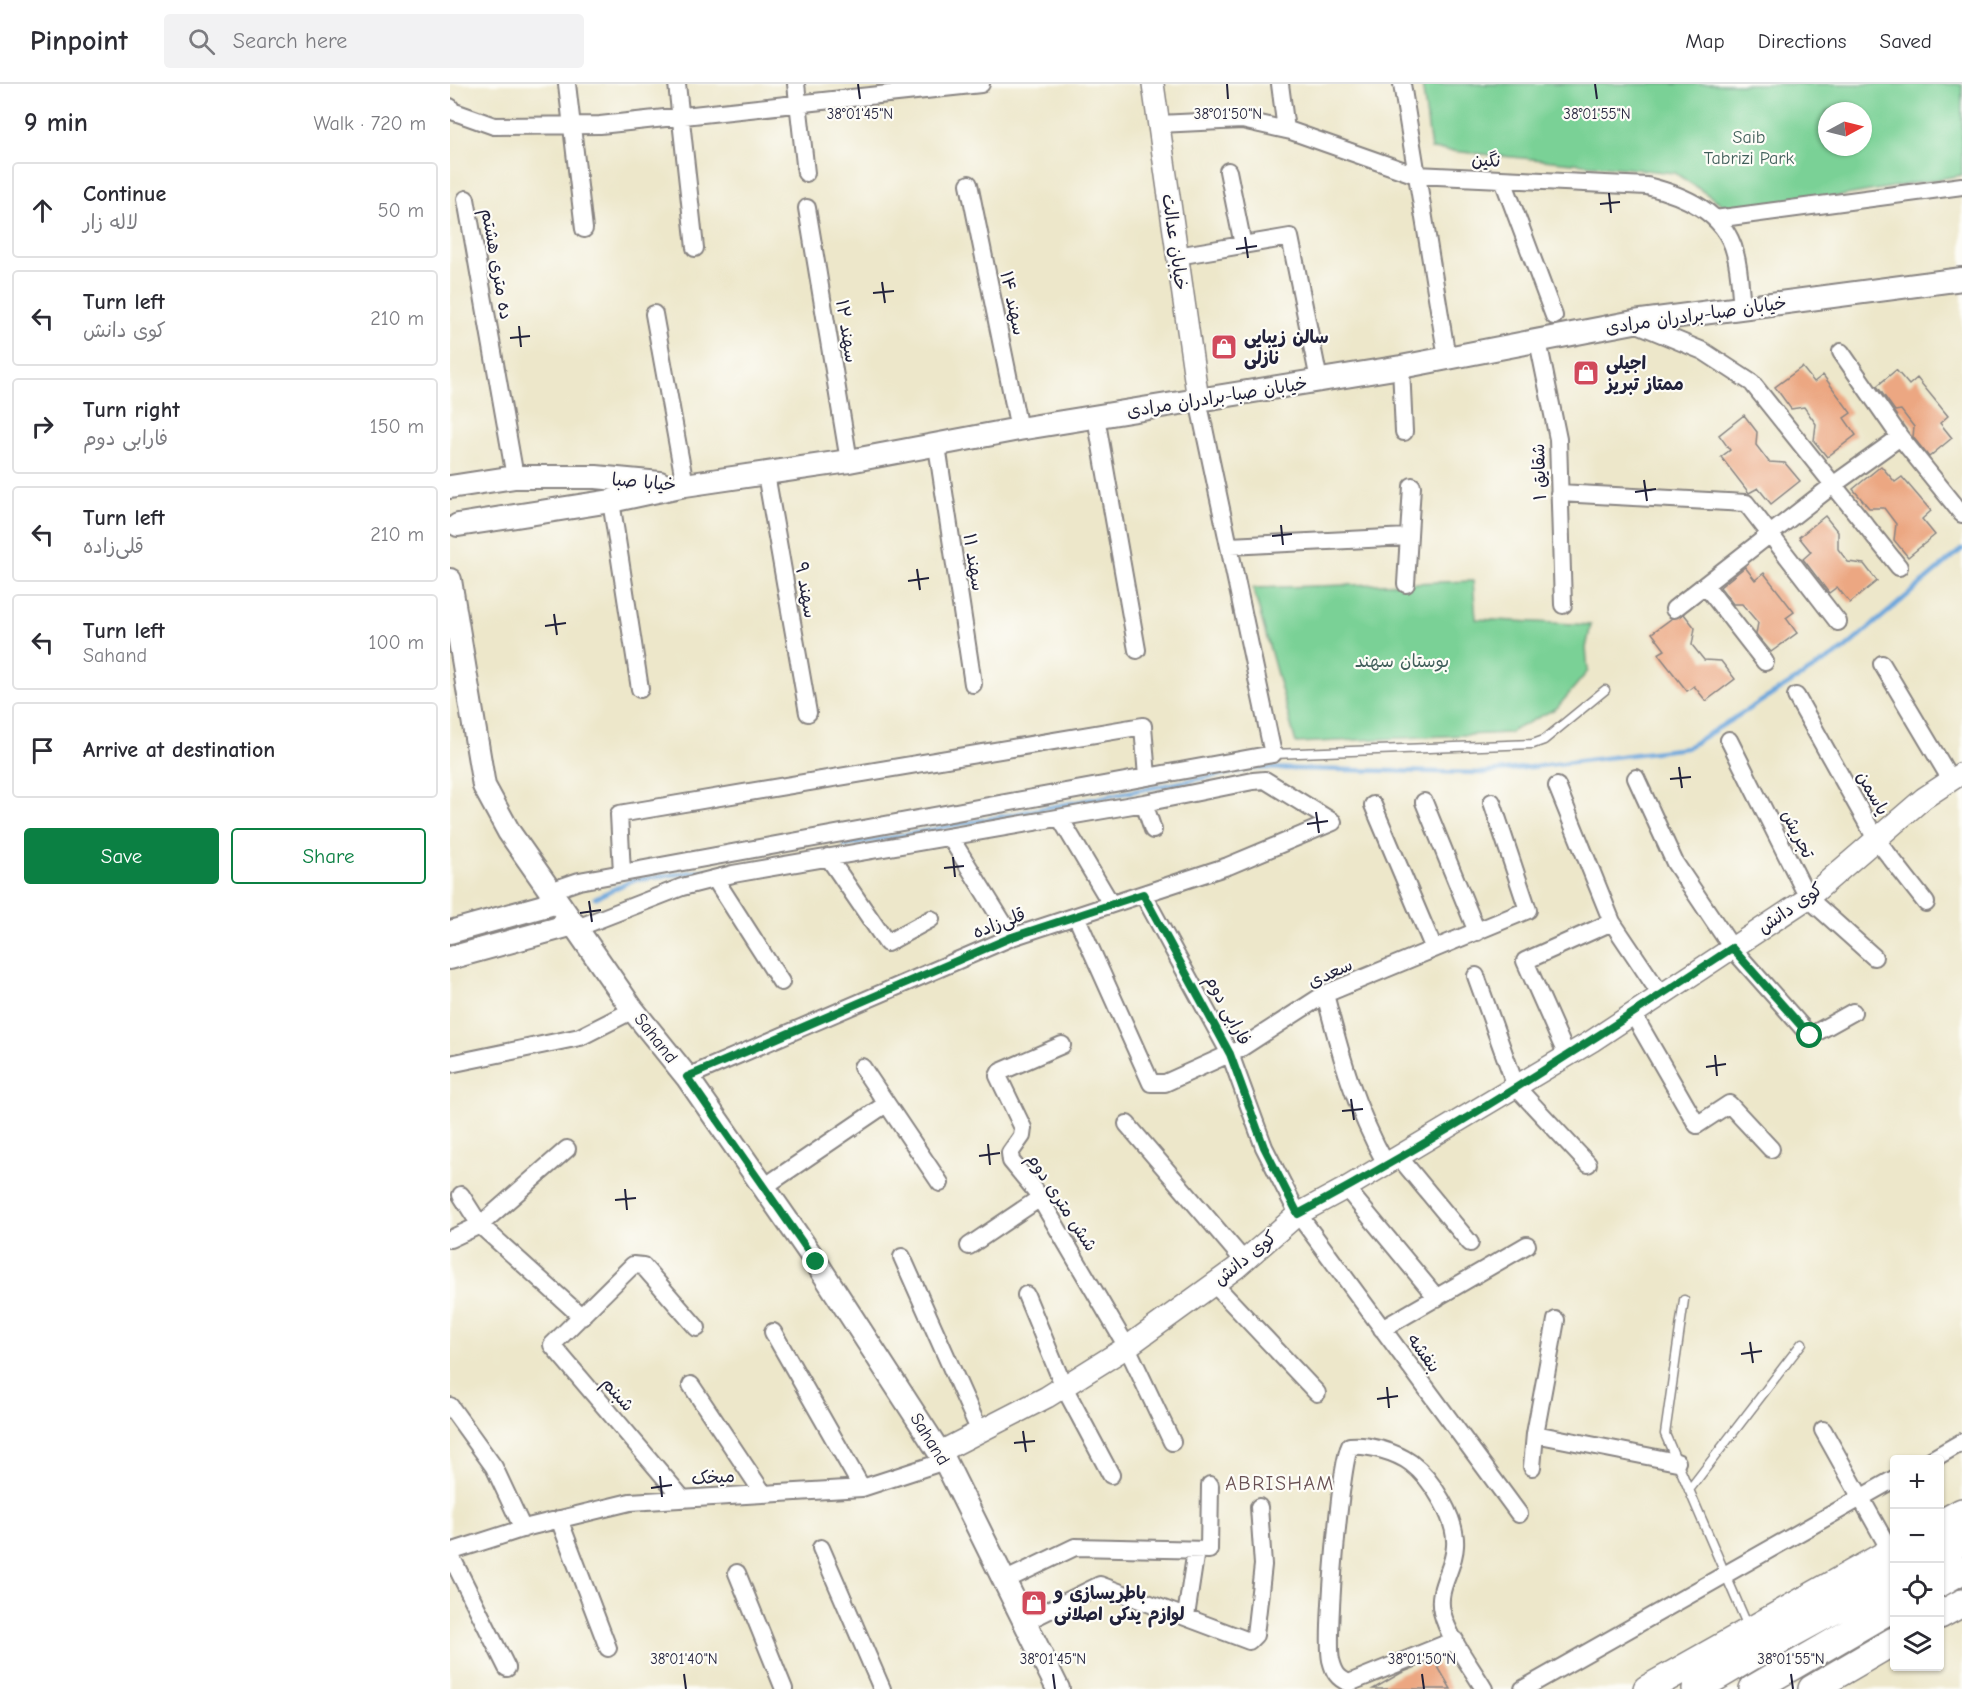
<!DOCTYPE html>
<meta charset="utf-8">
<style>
body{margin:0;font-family:"Comic Neue","Playpen Sans Arabic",sans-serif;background:#f2f2f3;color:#2b2b33}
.controls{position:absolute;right:18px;bottom:18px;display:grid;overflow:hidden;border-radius:6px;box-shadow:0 2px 4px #0004}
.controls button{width:54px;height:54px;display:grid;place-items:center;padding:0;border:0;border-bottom:2px solid #e1e1e2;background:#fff;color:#2b2b33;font:30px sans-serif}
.compass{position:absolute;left:1368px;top:18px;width:54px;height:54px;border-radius:50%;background:#fff;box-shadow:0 2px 4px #0004;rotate:83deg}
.stop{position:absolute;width:18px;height:18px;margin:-14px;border:4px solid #0b8043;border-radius:50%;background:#fff}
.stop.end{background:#0b8043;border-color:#fff;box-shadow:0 2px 6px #0008}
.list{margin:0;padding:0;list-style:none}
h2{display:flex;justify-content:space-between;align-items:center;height:78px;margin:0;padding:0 24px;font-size:26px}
h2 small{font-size:20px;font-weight:400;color:#7c7c81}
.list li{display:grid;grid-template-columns:39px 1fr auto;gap:18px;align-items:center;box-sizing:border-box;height:96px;margin:0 12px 12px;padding:0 12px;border:2px solid #e1e1e2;border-radius:6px}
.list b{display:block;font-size:22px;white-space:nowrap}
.list p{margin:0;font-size:20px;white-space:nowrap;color:#7c7c81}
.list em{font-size:20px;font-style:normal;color:#7c7c81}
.actions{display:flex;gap:12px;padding:18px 24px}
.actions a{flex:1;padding:14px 0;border:2px solid #0b8043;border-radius:6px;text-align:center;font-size:21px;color:#0b8043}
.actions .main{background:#0b8043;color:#fff}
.icon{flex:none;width:33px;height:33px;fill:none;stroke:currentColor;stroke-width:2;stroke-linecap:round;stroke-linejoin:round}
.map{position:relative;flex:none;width:1512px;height:1605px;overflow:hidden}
header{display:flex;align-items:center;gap:36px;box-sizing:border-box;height:84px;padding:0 30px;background:#fff;border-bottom:2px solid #e1e1e2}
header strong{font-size:28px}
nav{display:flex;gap:33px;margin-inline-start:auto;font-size:21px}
.search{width:420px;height:54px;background:#f2f2f3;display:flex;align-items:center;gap:15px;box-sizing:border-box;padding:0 21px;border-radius:6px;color:#7c7c81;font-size:22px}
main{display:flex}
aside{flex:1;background:#fff}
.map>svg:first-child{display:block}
.green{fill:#7ad196;stroke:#4e7a68;stroke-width:1.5;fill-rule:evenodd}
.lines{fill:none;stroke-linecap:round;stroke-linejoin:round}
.stream{stroke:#6ba6dc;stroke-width:4.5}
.building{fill:#eca782}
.service-casing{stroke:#888482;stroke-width:11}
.minor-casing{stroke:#888482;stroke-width:20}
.tertiary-casing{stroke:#888482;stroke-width:24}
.secondary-casing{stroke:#888482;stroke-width:26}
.trunk-casing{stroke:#888482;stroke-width:30}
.service{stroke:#fff;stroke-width:8}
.minor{stroke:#fff;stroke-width:16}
.tertiary{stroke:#fff;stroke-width:21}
.secondary{stroke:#fff;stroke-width:22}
.trunk{stroke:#fff;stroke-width:27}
.route{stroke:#0b8043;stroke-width:8}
.ticks{fill:none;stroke:#22223b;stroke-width:2}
.labels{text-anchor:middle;stroke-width:4.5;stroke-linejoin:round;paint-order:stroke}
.park-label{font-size:18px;fill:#415f5b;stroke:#fdfcf7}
.street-label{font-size:18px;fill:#22223b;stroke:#fdfcf7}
.poi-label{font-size:18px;font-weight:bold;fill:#22223b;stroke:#fdfcf7;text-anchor:start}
.neighbourhood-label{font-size:20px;letter-spacing:1.5px;fill:#695154;stroke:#fdfcf7}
.ticks-label{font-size:15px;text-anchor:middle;fill:#22223b;stroke:#fdfcf7;stroke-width:4.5;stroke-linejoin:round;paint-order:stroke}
</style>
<header>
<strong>Pinpoint</strong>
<div class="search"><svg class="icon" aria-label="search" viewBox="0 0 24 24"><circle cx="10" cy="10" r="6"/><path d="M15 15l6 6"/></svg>Search here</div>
<nav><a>Map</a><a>Directions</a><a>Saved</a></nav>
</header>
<main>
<aside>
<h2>9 min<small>Walk · 720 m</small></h2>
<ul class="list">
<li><svg class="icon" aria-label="ahead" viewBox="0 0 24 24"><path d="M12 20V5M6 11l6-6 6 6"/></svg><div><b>Continue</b><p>لاله زار</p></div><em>50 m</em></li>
<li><svg class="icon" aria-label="left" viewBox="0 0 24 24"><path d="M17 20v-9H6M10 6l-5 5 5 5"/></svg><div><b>Turn left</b><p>کوی دانش</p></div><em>210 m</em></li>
<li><svg class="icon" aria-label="right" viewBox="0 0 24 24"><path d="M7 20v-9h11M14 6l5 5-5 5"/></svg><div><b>Turn right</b><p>فارابی دوم</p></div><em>150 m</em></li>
<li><svg class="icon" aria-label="left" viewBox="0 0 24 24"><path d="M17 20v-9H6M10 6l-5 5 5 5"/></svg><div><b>Turn left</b><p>قلی‌زاده</p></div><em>210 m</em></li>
<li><svg class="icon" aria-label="left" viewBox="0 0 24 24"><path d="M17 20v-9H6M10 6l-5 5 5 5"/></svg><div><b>Turn left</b><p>Sahand</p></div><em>100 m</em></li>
<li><svg class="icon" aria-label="arrive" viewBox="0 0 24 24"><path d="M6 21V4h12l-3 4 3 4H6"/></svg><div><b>Arrive at destination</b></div></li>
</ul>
<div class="actions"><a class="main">Save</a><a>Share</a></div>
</aside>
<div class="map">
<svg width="1512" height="1605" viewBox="0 0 1512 1605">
<rect width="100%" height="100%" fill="#fdfcf7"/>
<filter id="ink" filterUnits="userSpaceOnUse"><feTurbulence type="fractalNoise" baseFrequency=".0167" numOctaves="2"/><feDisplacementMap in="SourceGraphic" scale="12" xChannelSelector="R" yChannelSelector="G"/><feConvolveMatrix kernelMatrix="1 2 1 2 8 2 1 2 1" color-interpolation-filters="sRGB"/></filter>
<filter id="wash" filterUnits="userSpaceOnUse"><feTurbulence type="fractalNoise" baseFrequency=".008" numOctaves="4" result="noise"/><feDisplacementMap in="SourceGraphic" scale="24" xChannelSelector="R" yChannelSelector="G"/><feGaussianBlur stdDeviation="1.35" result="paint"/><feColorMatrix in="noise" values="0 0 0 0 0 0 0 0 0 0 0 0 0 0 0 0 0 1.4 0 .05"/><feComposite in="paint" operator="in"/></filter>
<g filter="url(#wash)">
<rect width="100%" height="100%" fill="#ede7ca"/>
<path class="green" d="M972,0h540v91l-225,39 -62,-41 -244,-24zM1377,27h36v36h-36z
M1023,497l3,38 115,6 -5,23 2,23 -31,37 -49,25 -212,10 -43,-155z"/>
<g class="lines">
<path class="stream" d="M395,762l411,-78 226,5 204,-25 156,-97 120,-102
M145,814l38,-18 98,-13"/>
</g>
<g id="blocks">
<path class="building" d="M1352,283l12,15 9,-7 28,38 -7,5 12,17 -29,22 -13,-16 2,-17 -12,-17 -13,2 -16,-22z
M1446,286l13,15 8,-7 31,38 -8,7 12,15 -23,19 -16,-20 1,-10 -13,-17 -6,1 -18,-25z
M1294,331l13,17 -1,13 13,17 16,1 15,18 -29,23 -13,-16 -9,5 -28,-36 9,-7 -11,-15z
M1431,382l14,16 7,-5 29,34 -9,8 13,16 -27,22 -14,-17 2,-16 -12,-16h-15l-16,-19z
M1375,432l13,16v17l10,13 16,2 13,17 -27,22 -13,-16 -8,6 -26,-34 8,-7 -12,-15z
M1295,483l10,13 9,-7 30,39 -8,6 11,15 -26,19 -15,-18 2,-11 -16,-19h-9l-13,-17z
M1234,530l11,14 -3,17 12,15 17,1 14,18 -29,22 -12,-15 -7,5 -29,-37 7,-4 -13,-17 19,-14z
M984,1576l17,29h-78l28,-16z"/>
</g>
</g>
<g filter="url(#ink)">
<use href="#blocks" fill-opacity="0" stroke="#888482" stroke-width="1.5"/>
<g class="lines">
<g class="service-casing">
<path id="service" d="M823,670l260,-10 11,-4 61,-50
M1234,1216l-19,134 84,195
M1239,1406l113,-147"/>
</g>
<g class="minor-casing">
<path id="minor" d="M117,0l17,145
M227,0l18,164
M346,0l10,89
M830,0l6,46
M952,0l45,274
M0,23l2,4 42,15 106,-1 381,-41
M709,40l83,-4 49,11 125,44 231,11c36,9 78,26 88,67 5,17 5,37 7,55
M778,87l15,74
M1053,96l51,136
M519,100l50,245
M16,115l49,278
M357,124l42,253
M1265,135l247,-33
M727,172l113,-19 29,143
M204,230l31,171
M1185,239l68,28 49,32 147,184
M1088,257l20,98 5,166
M1391,268l59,85 62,77
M951,283l3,65
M646,333l41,233
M487,362l36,238
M316,390l42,239
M1109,409l187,10 92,119
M161,417l29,188
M780,462l178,-9
M956,500l6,-98
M1255,501l60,77
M1224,525l159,-124 67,-48
M1432,580l69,116
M1346,612l80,143 50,64
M1279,656l79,158 66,59
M1186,694l39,85 57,85 78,88 43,-24
M1107,702l55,136 49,73
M974,718l53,130
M694,719l9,27
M923,721l61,144
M610,734l51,86
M500,753l62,100
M378,773l59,86 44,-24
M172,789l-3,-59 524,-88 4,51
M265,795l66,103
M100,807l29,-10 694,-127 -75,-354
M693,810l87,160 34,93 34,67 221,300
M626,832l75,167h14l73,-33 87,-56 203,-84 -36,-108
M127,844l105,-41 51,-13 411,-71 109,-22 12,-1 68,42
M1026,892l40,111 72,77
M875,910c16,63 30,114 61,170
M1183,930l64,111 32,-21 42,45
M612,961l-62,27 -2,4 25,52 -1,8 -12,17 1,8 24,29 92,157 45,95
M1117,972l-42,-95 87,-39
M0,980l130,-27 53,-27
M412,983l78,116
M237,993l325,-140 216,-71 105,-44
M677,1040l117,137
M949,1073l71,86
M314,1103l122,-83
M896,1104l91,110
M11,1111l19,30 102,92
M0,1155l30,-14 87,-76
M519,1162l71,-48
M452,1173l78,175
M764,1200l103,109
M576,1211l38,92 47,88
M932,1245l145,-84
M323,1248l89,156
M241,1301l72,108
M0,1322l44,61 29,62
M1373,1346l68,122
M1085,1350l142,28
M1481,1376l31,-18
M1082,1383l3,-33 21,-114
M233,1415l-131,-154 81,-80 10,1 54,62
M109,1435l49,129
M371,1464l61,141
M0,1468l78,-25 102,-25 232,-14 83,-27
M0,1470l57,114
M287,1489l47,116
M554,1497l71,-34 134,3 1,-65
M736,1532l10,-66
M575,1538l75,-37 149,56 6,-6 8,-70 -4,-58
M1005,1556l-106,43c-12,-5 -15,-11 -18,-23 -5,-24 9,-195 19,-214 18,-2 46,6 61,17 21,16 46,56 44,83 -1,24 -19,42 -13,66 7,27 28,53 42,77
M1073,1605l371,-210"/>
</g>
<g class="tertiary-casing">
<path id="tertiary" d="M703,0l45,316
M490,1368l107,-55 80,-50 109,-79 62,-54 48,-26 246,-147 216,-143 116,-100 38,-25"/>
</g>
<g class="secondary-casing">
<path id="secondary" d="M0,403l65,-10h81l64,6
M8,441l153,-24 74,-16 164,-24 170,-32 382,-62 233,-45 328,-43
M0,496l34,206 25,46 49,70 75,108 54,67 129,185 129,199 113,228
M0,848l108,-30
M0,874l124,-34"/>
</g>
<g class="trunk-casing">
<path id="trunk" d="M1490,1440l22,-12
M1490,1470l22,-13
M1490,1499l22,-13
M1490,1531l22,-12
M1197,1605l247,-139
M1246,1605l73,-43 125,-68
M1303,1605l141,-82
M1362,1605l82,-48"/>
</g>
<use href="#service" class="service"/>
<use href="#minor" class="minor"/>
<use href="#tertiary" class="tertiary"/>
<use href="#secondary" class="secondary"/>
<use href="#trunk" class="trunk"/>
</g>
</g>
<g class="lines" filter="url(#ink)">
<path class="route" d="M366,1178l-129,-185 325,-140 131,-43 87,160 34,93 34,67c149,-79 292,-172 434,-266l78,88"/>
</g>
<path class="ticks" d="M408,0l2,15M777,0l1,15M1145,0l2,15M1159,109l2,20M1150,120l20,-2M795,153l3,21M786,165l21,-3M432,198l3,21M423,209l21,-2M69,242l2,21M60,254l20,-2M1194,396l3,21M1185,408l21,-3M831,441l2,20M822,452l20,-2M467,485l3,21M458,497l21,-3M104,530l3,21M95,542l21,-3M1229,683l3,21M1220,695l21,-2M866,728l3,21M857,740l21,-3M503,773l2,20M494,784l20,-2M139,817l3,21M130,829l21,-3M1265,971l2,21M1256,983l20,-3M901,1015l3,21M892,1027l21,-2M538,1060l2,21M529,1072l21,-3M175,1105l2,21M165,1116l21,-2M1300,1258l3,21M1291,1270l21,-3M937,1303l2,21M927,1315l21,-3M573,1347l3,21M564,1359l21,-2M210,1392l2,21M201,1404l21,-3M234,1590l2,15M603,1590l2,15M972,1590l2,15M1341,1590l2,15"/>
<defs>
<g id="shop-square" transform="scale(1.35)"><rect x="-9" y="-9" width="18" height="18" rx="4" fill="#d1495b" stroke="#fdfcf7"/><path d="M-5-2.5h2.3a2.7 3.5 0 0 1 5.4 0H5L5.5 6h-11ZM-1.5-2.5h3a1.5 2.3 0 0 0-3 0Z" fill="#fff"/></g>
</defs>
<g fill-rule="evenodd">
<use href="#shop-square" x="774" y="263"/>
<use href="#shop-square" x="1136" y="289"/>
<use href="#shop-square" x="584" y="1519"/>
</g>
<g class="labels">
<g class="park-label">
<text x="1299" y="59">Saib<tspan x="1299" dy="21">Tabrizi Park</tspan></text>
<text x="952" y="583">بوستان سهند</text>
</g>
<g class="street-label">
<text transform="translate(1036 76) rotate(3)" y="6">نگین</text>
<text transform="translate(725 158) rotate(82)" y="6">خیابان عدالت</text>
<text transform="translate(47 180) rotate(80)" y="6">ده متری هشتم</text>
<text transform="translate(563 219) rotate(78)" y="6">سهند ۱۴</text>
<text transform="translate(1246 231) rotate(-8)" y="6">خیابان صبا-برادران مرادی</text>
<text transform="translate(397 247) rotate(81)" y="6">سهند ۱۲</text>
<text transform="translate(767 313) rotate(-9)" y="6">خیابان صبا-برادران مرادی</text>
<text transform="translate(1089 388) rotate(-92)" y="6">شقایق ۱</text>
<text transform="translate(194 398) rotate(5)" y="6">خیابا صبا</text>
<text transform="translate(524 478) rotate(81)" y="6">سهند ۱۱</text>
<text transform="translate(356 506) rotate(80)" y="6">سهند ۹</text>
<text transform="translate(1423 709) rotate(61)" y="6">یاسمن</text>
<text transform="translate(1348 750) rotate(64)" y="6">تجریش</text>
<text transform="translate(1340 824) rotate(-35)" y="6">کوی دانش</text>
<text transform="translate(549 839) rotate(-21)" y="6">قلی‌زاده</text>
<text transform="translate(880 889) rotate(-25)" y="6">سعدی</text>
<text transform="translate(778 926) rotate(62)" y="6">فارابی دوم</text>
<text transform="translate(206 954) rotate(52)" y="6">Sahand</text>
<text transform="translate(612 1118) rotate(57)" y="6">شش متری دوم</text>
<text transform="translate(795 1174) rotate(-39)" y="6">کوی دانش</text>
<text transform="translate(974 1269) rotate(54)" y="6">بنفشه</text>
<text transform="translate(168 1310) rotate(49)" y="6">شبنم</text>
<text transform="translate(480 1355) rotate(58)" y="6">Sahand</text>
<text transform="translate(263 1393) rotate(-4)" y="6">میخک</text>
</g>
<g class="poi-label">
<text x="794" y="259">سالن زیبایی<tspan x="794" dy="21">نازلی</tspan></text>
<text x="1156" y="285">اجیلی<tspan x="1156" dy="21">ممتاز تبریز</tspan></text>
<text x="604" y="1515">باطریسازی و<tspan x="604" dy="21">لوازم یدکی اصلانی</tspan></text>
</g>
<g class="neighbourhood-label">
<text x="830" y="1406">ABRISHAM</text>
</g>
</g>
<g class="ticks-label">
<text x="410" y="35">38°01'45"N</text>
<text x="778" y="35">38°01'50"N</text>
<text x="1147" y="35">38°01'55"N</text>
<text x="234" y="1580">38°01'40"N</text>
<text x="603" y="1580">38°01'45"N</text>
<text x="972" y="1580">38°01'50"N</text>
<text x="1341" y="1580">38°01'55"N</text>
</g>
</svg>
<div class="controls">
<button>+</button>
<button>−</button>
<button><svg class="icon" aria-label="locate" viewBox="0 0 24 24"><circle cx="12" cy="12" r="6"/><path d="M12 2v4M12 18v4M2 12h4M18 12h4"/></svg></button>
<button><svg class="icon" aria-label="layers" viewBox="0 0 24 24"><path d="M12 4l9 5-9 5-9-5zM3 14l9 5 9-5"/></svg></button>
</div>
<svg class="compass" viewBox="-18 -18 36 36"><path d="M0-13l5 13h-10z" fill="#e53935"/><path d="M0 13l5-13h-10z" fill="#7c7c81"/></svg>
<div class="stop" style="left:1360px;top:952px"></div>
<div class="stop end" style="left:366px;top:1178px"></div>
</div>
</main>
